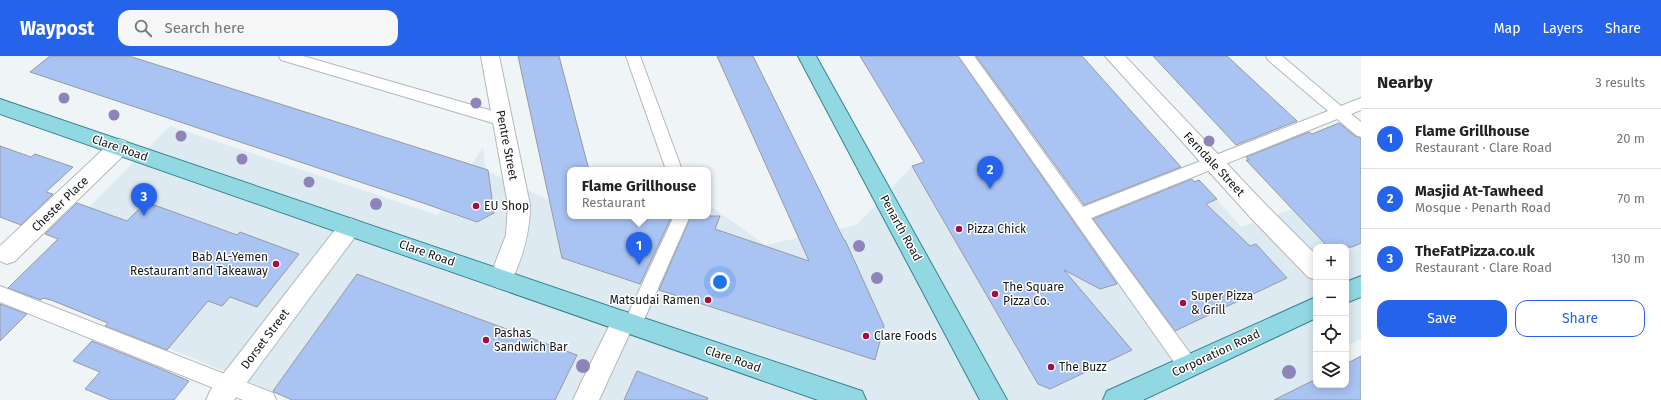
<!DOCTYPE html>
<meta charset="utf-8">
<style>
body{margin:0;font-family:"Fira Sans",sans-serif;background:#f6f6f6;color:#222}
.controls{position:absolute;right:12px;bottom:12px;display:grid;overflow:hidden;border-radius:8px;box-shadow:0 2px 10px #0003}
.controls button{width:36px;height:36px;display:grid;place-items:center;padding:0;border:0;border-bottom:1px solid #e0e0e0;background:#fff;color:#222;font:20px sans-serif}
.you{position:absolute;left:720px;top:226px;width:14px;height:14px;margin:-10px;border:3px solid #fff;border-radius:50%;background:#1a73e8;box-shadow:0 0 0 6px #1a73e833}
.badge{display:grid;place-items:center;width:26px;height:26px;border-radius:50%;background:#2563eb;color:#fff;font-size:13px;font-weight:700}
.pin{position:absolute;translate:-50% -33px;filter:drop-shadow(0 1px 2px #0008)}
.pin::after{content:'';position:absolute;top:21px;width:14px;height:12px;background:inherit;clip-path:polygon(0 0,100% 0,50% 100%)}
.popup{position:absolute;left:567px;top:111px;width:144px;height:52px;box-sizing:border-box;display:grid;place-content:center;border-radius:8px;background:#fff;filter:drop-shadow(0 1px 3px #0005);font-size:13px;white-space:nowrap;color:#767676}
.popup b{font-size:15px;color:#222}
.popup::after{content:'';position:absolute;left:50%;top:100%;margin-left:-8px;border:8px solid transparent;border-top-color:#fff}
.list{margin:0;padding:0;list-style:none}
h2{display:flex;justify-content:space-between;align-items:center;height:52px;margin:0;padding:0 16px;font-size:17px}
h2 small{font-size:13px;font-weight:400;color:#767676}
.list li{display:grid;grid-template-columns:26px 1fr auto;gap:12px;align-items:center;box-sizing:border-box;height:60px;padding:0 16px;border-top:1px solid #e0e0e0}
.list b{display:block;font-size:15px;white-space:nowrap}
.list p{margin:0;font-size:13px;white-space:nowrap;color:#767676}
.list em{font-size:13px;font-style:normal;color:#767676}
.actions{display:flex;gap:8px;padding:12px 16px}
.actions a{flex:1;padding:9px 0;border:1px solid #2563eb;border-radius:12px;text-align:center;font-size:14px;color:#2563eb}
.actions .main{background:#2563eb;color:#fff}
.icon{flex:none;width:22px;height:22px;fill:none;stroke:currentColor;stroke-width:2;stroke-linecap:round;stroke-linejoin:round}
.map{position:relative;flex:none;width:1361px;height:344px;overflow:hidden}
header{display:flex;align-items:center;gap:24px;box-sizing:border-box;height:56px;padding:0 20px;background:#2563eb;color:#fff}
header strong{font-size:19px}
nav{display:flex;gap:22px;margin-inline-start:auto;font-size:14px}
.search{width:280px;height:36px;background:#f6f6f6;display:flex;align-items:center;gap:10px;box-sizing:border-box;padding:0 14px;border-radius:12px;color:#767676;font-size:15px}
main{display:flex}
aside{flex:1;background:#fff}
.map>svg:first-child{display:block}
.built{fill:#ddeaf2}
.building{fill:#a9c3f2;stroke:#989a9f}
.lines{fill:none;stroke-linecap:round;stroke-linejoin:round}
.service-casing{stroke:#b3b8bb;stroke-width:2}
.pedestrian-casing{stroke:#b3b8bb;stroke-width:2}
.minor-casing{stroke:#b3b8bb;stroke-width:2}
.primary-casing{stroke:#37848f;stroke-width:2}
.service{fill:#fff;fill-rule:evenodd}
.pedestrian{fill:#fff;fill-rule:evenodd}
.minor{fill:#fff;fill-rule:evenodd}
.primary{fill:#92d8e2;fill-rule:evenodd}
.tree{fill:#8f84b9}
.poi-dot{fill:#a50c43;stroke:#fff;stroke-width:1.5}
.labels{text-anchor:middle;stroke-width:3;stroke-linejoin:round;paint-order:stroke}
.street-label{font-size:12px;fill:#151718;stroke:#fff}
.poi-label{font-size:12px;fill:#151718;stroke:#fff;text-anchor:start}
</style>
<header>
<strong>Waypost</strong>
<div class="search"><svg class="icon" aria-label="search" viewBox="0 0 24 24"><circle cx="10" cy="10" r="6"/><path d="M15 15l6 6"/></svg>Search here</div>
<nav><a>Map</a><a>Layers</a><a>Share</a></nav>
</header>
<main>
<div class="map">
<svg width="1361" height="344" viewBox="0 0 1361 344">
<rect width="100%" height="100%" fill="#eff4f7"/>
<path class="built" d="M1343,66l18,15v202l-15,7v-99h-30v138l43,15h-1067l-202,-85 -79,-30 159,-159 268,89 45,-68 3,23 64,31 20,15h138v-12l57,41 92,-20 55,-59 107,-26 62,86 14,-4 104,-42 42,47 51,-18 -46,-49z"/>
<path class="building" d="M50,0h79l359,114 6,43 -17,9 -54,-19 -393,-131z
M518,0h41l30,114h-19v46h102l-32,68 -78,-26z
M717,0h36l91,184h1l39,86 -9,34 -216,-70 32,-74h29l-5,13 94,32z
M860,0h98l159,228 -17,5 -36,-19 68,80 -82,39 -12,-5 -126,-218 12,-4z
M976,0h106l99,111 -97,38z
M1153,0h74l70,65 -61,24z
M1339,67l16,13 6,2v105l-9,4h-24l-82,-87h3l-3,-3 63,-25 3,2z
M0,90l31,11 4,-3 38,13 -27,25 7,2 -32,31 -21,-8z
M1192,123l2,3 5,-2 18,19 -11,5 44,42 6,-2 31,34 -112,53 -82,-112z
M146,146l91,33 3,-3 59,22 -42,53 -27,-10 -8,9 -14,-5 -41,49 -62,-24 3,-3 -57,-23 -8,-2 -2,2 -33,-12 50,-49 -13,-5 32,-31 50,18z
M357,218l144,53 76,28 -22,45h-263l-18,-8 -1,-1z
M0,248l27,10 -27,27z
M92,285l62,25 35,15 -15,19h-63l-26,-11 15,-17 -27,-11z
M1361,300v44h-87l42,-21v6h30v-21z
M637,315l71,27 -1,2h-83z"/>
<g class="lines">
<g class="service-casing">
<path id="service" d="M279,0h24l200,58 5,2 3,4 -3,4 -5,2 -222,-66z
M626,0h14l42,114h-16z
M959,0h15l109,151 245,-96 -60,-51 -2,-4h16l59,50 20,-8v12l-10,4 10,8v15l-5,-2 -19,-16 -246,99 104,142 3,6 -3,6 -7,3 -7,-3z
M674,160h16l-51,115 -7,2 -7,-2 -2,-6z
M0,230l273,107 3,7h-33l-243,-98z"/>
</g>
<g class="pedestrian-casing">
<path id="pedestrian" d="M1258,146l8,3 50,50v25l-8,-3 -58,-60 -3,-6 3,-6z
M350,162l8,3 3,6 -3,6 -39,52 -8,3 -8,-3 -4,-7 4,-7 39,-50z
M623,255l8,3 4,8 -33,71 -9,4 -9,-4 -4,-8 4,-8 31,-63z"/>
</g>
<g class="minor-casing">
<path id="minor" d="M481,0h18l31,149c0,29 -8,55 -21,81l-8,3 -8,-3 -4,-7 17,-44 2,-30z
M1105,0h20l141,149 3,6 -3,6 -8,3 -8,-3z
M119,83l7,2 3,6 -3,6 -111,108 -8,3 -7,-3v-15l112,-105z
M311,212l8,3 4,7 -4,7 -85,115h-28l4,-9 93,-120z
M593,317l9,4 4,8 -7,15h-26l11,-23z"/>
</g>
<g class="primary-casing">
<path id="primary" d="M798,0h18l191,344h-27z
M0,43l623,212 230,77 9,3 4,9h-48l-818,-286z
M1361,220v21l-15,6v-21z
M1316,241v21l-173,82h-40l4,-9z"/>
</g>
<use href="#service" class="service"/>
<use href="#pedestrian" class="pedestrian"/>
<use href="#minor" class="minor"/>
<use href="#primary" class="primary"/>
</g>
<g class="tree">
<circle cx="64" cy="42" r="5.5"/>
<circle cx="476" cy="47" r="5.5"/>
<circle cx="114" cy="59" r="5.5"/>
<circle cx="181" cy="80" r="5.5"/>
<circle cx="1209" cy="85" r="5.5"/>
<circle cx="242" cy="103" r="5.5"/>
<circle cx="309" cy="126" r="5.5"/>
<circle cx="376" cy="148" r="6"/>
<circle cx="859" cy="190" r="6"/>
<circle cx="877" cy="222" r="6"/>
<circle cx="583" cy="310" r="7"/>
<circle cx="1289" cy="316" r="7"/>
</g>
<g class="poi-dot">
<circle cx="476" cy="150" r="4"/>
<circle cx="959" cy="173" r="4"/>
<circle cx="276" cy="208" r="4"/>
<circle cx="995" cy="238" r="4"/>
<circle cx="708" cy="244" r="4"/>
<circle cx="1183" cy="247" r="4"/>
<circle cx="866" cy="280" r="4"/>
<circle cx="486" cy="284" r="4"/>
<circle cx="1051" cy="311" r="4"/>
</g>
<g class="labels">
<g class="street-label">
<text transform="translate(507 89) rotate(79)" y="4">Pentre Street</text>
<text transform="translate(120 92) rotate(19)" y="4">Clare Road</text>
<text transform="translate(1214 108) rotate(47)" y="4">Ferndale Street</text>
<text transform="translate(60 148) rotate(-44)" y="4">Chester Place</text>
<text transform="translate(901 172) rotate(61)" y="4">Penarth Road</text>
<text transform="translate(427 197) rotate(19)" y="4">Clare Road</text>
<text transform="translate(265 283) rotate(-53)" y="4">Dorset Street</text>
<text transform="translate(1216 297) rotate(-25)" y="4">Corporation Road</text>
<text transform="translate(733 303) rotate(19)" y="4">Clare Road</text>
</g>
<g class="poi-label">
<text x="484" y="154">EU Shop</text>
<text x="967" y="177">Pizza Chick</text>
<text x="268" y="205" text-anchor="end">Bab AL-Yemen<tspan x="268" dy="14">Restaurant and Takeaway</tspan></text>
<text x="1003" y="235">The Square<tspan x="1003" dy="14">Pizza Co.</tspan></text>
<text x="1191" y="244">Super Pizza<tspan x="1191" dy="14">&amp; Grill</tspan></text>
<text x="700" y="248" text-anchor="end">Matsudai Ramen</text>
<text x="494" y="281">Pashas<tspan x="494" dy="14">Sandwich Bar</tspan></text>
<text x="874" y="284">Clare Foods</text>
<text x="1059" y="315">The Buzz</text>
</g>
</g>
</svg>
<div class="controls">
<button>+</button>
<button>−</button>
<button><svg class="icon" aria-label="locate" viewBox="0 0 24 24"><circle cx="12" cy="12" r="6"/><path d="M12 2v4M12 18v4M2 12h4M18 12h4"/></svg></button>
<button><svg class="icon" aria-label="layers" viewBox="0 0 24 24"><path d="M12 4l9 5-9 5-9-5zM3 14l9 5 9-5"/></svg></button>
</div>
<div class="you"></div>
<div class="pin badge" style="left:639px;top:209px">1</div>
<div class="popup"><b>Flame Grillhouse</b>Restaurant</div>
<div class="pin badge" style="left:990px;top:133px">2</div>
<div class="pin badge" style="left:144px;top:160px">3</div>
</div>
<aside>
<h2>Nearby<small>3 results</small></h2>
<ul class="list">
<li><span class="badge">1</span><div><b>Flame Grillhouse</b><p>Restaurant · Clare Road</p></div><em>20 m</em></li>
<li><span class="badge">2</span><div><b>Masjid At-Tawheed</b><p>Mosque · Penarth Road</p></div><em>70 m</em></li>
<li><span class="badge">3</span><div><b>TheFatPizza.co.uk</b><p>Restaurant · Clare Road</p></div><em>130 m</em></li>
</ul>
<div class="actions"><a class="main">Save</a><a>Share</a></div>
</aside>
</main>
